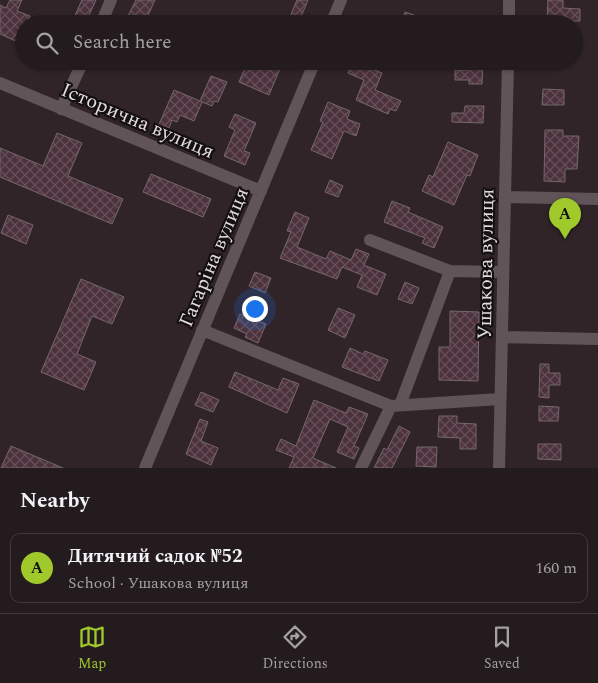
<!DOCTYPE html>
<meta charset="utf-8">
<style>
body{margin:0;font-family:Spectral,serif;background:#2c2428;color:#f1f3f6}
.you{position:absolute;left:254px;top:308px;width:18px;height:18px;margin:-12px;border:4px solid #fff;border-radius:50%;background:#1a73e8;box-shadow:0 0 0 8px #1a73e833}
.badge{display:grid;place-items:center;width:32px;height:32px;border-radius:50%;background:#a0c92b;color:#111;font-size:16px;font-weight:700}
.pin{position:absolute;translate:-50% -41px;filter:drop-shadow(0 1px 2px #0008)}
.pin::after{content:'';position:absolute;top:26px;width:18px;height:15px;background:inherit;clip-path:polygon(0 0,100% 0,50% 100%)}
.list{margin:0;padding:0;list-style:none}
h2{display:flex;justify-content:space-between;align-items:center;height:65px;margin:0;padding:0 20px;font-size:21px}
h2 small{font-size:16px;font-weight:400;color:#a3a1a4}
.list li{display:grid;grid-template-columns:32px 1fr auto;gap:15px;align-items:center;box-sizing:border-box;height:70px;margin:0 10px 10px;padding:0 10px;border:1px solid #41393d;border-radius:10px}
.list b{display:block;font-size:19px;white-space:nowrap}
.list p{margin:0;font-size:16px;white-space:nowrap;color:#a3a1a4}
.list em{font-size:16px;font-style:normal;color:#a3a1a4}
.icon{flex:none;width:28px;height:28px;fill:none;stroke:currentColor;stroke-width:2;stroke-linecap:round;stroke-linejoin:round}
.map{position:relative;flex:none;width:598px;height:468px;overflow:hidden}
.search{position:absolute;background:#241b1f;box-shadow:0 1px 4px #0004;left:15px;right:15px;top:15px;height:55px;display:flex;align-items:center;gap:12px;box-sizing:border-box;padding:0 18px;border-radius:28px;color:#a3a1a4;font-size:19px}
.sheet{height:145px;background:#241b1f}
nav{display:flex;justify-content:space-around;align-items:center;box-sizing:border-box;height:70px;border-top:1px solid #41393d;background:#241b1f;font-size:14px;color:#a3a1a4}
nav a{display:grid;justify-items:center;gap:2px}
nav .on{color:#a0c92b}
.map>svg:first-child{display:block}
.building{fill:url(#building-cross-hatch);stroke:#75676d}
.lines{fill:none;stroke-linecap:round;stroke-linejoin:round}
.minor{stroke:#615459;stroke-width:12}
.labels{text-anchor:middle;stroke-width:4.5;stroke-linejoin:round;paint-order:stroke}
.street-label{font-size:20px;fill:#e3dbde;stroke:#140f11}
</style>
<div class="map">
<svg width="598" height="468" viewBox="0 0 598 468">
<defs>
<pattern id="building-cross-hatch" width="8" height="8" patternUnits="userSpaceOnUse" patternTransform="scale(1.25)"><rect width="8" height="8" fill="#4c323c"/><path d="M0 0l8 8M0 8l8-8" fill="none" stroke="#664f58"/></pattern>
</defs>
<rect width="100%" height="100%" fill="#302429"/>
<path class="building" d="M10,0h12l-5,11 13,5 -3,8h-3v7l-6,11 -18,-8v-29l6,3z
M82,0h14l-11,24h-14z
M136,0h19l-11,24h-20z
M297,0h11l-10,24h-11z
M548,0h15v8l17,1v12h-33z
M405,12l30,10v2h-34z
M248,61h35l-14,34 -30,-13z
M353,61l29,12 -7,17 26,11 -5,10 -6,-2 -2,5 -32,-14 8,-20 -16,-7z
M468,64h15l-1,20h-13v-4h-14v-10h13z
M211,76l16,6 -9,20 -4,-1 -2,5 -10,-4 -8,19 -14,-6 -3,7 -5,-2 -5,13 -10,-4 17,-39 26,11z
M543,89l21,1v15h-22z
M328,102l22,9 -3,8 13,5 -4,12 -12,-5 -12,28 -21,-9 12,-28 -3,-1z
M465,106h19l-1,17 -31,-1v-9h12z
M235,114l21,9 -12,28 6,2 -5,12 -21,-9 11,-26 -6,-3z
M545,130h18v6h16l-2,33h-12v13l-21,-1z
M57,133l25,10 -14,33 55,23 -11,25 -112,-47v-29l43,18z
M448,142l30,13 -8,21 -3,-1 -13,30 -32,-14 7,-16 4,2z
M151,174l60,25 -8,18 -60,-25z
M330,180l13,6 -5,11 -13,-5z
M392,201l18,7 -2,4 35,15 -9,21 -12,-5 3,-5 -41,-16z
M295,212l14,6 -12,29 29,12 4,-8 21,9 5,-11 13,5 -5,11 22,9 -9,21 -20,-8 5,-12 -20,-8 -5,12 -57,-21 11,-26 -4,-1z
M8,215l25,10 -7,19 -25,-11z
M255,272l16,6 -6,15 -16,-7z
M81,279l43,18 -12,27 -20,-8 -15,38 19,8 -12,28 -43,-18z
M405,282l14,6 -7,16 -14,-5z
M338,308l17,7 -10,23 -17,-8z
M450,311l29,1 -1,69 -39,-1v-33h11z
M240,314l26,10 -8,19 -13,-6 2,-3 -13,-6z
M350,348l13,6 2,-3 23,9 -9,21 -37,-14z
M540,364h9v9h11v12h-11v13l-10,-1z
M235,372l43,18 5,-12 16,6 -12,29 -58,-26z
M201,392l18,8 -6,12 -18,-7z
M314,400l32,13 3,-6 19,7 -14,32 5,2 -5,11 -17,-7 11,-25 -18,-8 -17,39 23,10h-47l5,-11 -18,-7 5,-11 15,7z
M539,406l20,1 -1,14h-19z
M439,416h18v7l19,1v25h-16v-11l-22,-1z
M200,419l8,3 -7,19 17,7 -7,17 -25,-11z
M399,426l11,6 -18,36h-18l10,-20 3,2z
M538,444h23v16l-23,-1z
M11,446l52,22h-62z
M417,447h20l-1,20 -20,-1z"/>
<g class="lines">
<path class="minor" d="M101,24l10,-24
M331,24l10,-24
M509,24v-24
M0,83l261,108
M61,109l22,-48
M505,197l93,2
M370,240l80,31 53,1
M202,330l189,76 109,-7
M502,337l96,2
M400,405l50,-134
M145,468l170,-407
M361,468l30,-62
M499,468l9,-407"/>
</g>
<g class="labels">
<g class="street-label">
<text transform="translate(138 120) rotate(23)" y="7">Історична вулиця</text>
<text transform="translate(213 257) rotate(-67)" y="7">Гагаріна вулиця</text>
<text transform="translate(485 264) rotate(-89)" y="7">Ушакова вулиця</text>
</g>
</g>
</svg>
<div class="you"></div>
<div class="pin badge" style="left:565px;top:239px">A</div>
<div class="search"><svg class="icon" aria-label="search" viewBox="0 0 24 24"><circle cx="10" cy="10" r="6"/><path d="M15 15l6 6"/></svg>Search here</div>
</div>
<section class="sheet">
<h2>Nearby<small></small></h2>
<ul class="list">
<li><span class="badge">A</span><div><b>Дитячий садок №52</b><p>School · Ушакова вулиця</p></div><em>160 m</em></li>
</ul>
</section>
<nav>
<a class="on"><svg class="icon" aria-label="map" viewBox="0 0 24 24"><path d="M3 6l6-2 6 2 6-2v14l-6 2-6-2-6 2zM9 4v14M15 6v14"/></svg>Map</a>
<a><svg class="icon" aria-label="directions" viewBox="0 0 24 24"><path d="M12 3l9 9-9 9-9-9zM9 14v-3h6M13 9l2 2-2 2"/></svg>Directions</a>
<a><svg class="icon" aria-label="saved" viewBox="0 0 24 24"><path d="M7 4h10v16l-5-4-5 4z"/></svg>Saved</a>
</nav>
